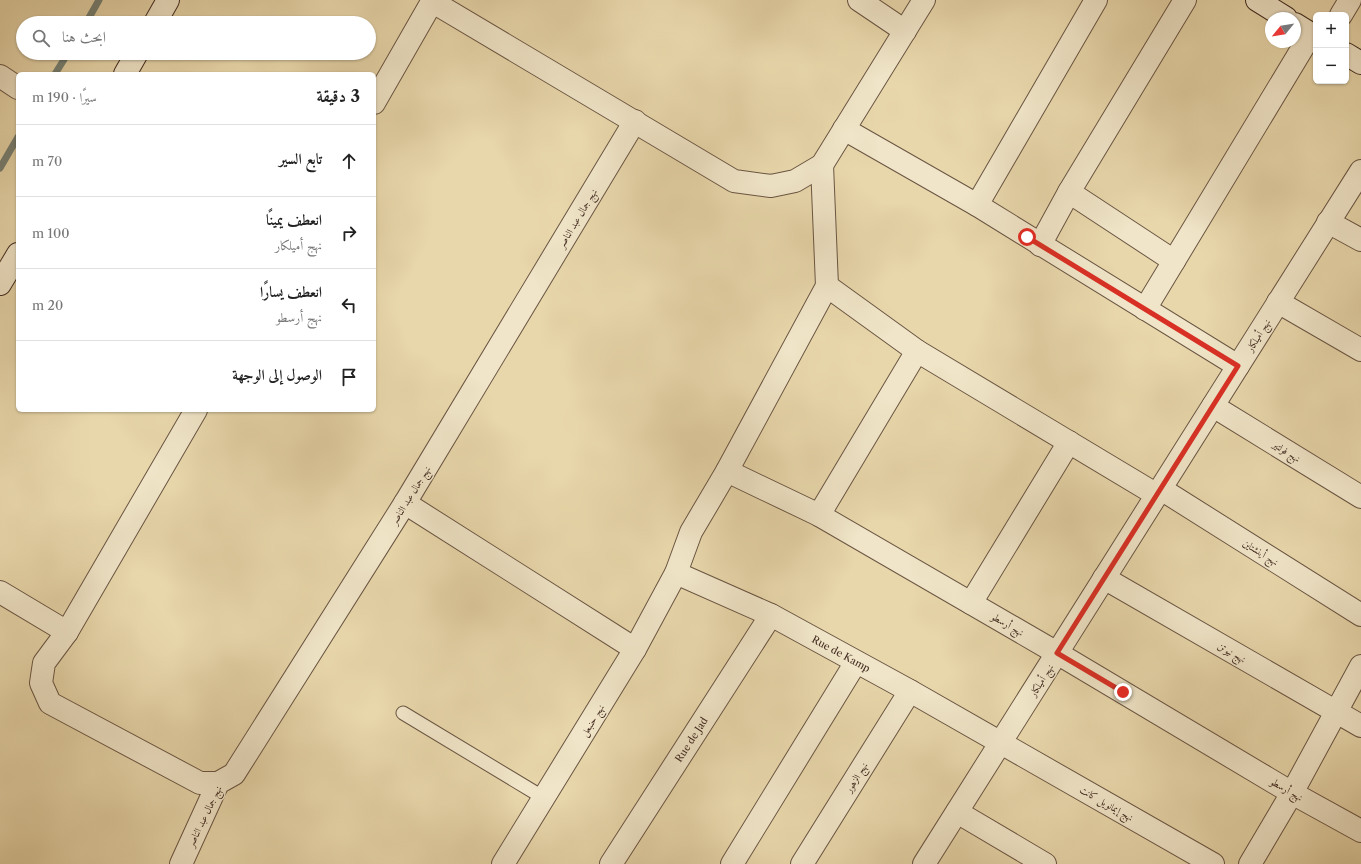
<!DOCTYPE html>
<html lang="ar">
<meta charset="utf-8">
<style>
body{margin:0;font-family:"Libre Caslon Text",Amiri,serif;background:#f6f6f6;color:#222;direction:rtl}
.controls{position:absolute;right:12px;top:12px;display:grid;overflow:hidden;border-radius:6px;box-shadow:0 1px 3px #0004}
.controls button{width:36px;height:36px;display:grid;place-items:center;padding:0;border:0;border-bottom:1px solid #e0e0e0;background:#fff;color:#222;font:20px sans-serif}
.compass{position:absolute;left:1265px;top:12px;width:36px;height:36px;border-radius:50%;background:#fff;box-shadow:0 1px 3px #0004;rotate:240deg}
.stop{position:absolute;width:12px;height:12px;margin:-9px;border:3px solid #d93025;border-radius:50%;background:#fff}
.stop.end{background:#d93025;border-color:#fff;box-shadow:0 1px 4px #0008}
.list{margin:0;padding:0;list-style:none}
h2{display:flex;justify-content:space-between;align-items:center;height:52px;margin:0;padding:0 16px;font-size:17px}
h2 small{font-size:13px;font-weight:400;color:#767676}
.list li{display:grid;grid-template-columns:26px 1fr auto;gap:12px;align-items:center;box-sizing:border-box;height:72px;padding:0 16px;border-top:1px solid #e0e0e0}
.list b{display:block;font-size:15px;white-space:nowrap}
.list p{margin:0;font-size:13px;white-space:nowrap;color:#767676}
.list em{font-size:13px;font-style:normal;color:#767676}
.icon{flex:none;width:22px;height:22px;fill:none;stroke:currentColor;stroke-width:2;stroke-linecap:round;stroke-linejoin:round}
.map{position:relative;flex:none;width:1361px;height:864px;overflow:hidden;direction:ltr}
.search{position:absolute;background:#fff;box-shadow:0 1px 3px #0004;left:16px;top:16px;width:360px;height:44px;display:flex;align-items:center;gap:10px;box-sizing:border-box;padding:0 14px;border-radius:22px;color:#767676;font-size:15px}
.panel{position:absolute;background:#fff;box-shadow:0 1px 3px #0004;left:16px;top:72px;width:360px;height:340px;border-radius:6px;direction:rtl}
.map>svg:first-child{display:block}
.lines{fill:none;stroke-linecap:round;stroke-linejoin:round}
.stream{stroke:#758075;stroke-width:7}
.lane-casing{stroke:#6a5543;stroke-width:15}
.street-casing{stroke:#6a5543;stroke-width:24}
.secondary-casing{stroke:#402a20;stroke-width:24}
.lane{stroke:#f0e5c8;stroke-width:13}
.street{stroke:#f0e5c8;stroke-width:22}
.secondary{stroke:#f0e5c8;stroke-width:22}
.route{stroke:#d93025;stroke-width:5}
.labels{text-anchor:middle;stroke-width:3;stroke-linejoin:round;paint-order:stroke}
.street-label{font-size:10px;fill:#402a20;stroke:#f0e5c8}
</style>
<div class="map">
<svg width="1361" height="864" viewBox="0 0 1361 864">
<rect width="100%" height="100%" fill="#e8d7ab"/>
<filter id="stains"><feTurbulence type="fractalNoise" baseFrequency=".005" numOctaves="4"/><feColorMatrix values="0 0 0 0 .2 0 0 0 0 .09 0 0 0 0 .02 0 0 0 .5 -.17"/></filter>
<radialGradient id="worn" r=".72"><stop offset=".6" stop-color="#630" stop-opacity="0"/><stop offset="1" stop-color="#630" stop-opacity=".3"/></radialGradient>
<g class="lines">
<path class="stream" d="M86,23l13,-23
M55,74l13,-21
M0,168l18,-31"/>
<g class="lane-casing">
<path id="lane" d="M403,713l141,85"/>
</g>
<g class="street-casing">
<g id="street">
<path d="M859,0l46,31"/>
<path d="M1096,0l-119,205 261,161"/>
<path d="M433,2l301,179 37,5 24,-5 27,-16 102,-165"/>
<path d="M1341,15l9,-15"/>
<path d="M0,76l18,12"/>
<path d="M374,103l59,-103"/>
<path d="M844,129l133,76"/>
<path d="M1069,192l105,69"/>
<path d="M1328,222l33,18"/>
<path d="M1040,245l29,-53 116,-192"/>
<path d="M827,286l90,65 240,144"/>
<path d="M1278,302l83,48"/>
<path d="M1145,309l166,-275"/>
<path d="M917,351l-98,164 238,138 235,140 69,38"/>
<path d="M1213,406l148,91"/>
<path d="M196,410l-129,222 -23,31 -3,20 9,20 150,80h18"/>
<path d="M727,471l92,44"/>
<path d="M1161,489l200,126"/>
<path d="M405,503l230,146"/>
<path id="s1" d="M676,573l95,42 139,76 303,173"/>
<path d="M1104,578l257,148"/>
<path d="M0,592l67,40"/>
<path d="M971,603l98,-161"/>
<path d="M957,812l88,52"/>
<path d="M181,864l37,-81 16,-9 171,-271 230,-382"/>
<path d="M503,864l132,-215 41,-76 15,-41 36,-61 100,-185 -5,-121"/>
<path id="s2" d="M611,864l160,-249"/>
<path d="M732,864l124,-202"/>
<path d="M802,864l108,-173"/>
<path d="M924,864l437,-693"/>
<path d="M1250,864l42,-71 69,-127"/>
</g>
</g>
<g class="secondary-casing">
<path id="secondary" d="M1257,0l29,18
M155,23l13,-23
M1295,24l21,13
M1346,54l15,9
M125,74l12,-21
M0,284l18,-30"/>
</g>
<use href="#lane" class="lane"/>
<use href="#street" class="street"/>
<use href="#secondary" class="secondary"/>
</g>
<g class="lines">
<path class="route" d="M1027,237l211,129 -181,287 66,39"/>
</g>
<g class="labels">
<g class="street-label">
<text transform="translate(577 218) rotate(-59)" y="4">نهج جمال عبد الناصر</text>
<text transform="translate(1258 335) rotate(-58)" y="4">نهج أميلكار</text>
<text transform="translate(1287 451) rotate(32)" y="4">نهج فولتير</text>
<text transform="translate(410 495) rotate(-58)" y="4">نهج جمال عبد الناصر</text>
<text transform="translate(1261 552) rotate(32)" y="4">نهج أينشتاين</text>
<text transform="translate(1008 624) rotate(30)" y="4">نهج أرسطو</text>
<text transform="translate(1232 652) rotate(30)" y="4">نهج نيوتن</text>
<text dy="4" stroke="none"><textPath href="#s1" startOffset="184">Rue de Kamp</textPath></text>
<text transform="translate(1041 680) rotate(-58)" y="4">نهج أميلكار</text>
<text transform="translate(592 720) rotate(-58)" y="4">نهج حنبعل</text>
<text dy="4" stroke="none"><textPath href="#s2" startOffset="148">Rue de Jad</textPath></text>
<text transform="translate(856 777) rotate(-58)" y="4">نهج الزهور</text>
<text transform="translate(1287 789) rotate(30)" y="4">نهج أرسطو</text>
<text transform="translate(1107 803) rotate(30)" y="4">نهج إيمانويل كانت</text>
<text transform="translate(204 816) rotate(-64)" y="4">نهج جمال عبد الناصر</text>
</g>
</g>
<rect width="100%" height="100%" filter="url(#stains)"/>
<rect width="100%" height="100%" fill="url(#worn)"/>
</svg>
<div class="controls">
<button>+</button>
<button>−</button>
</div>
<svg class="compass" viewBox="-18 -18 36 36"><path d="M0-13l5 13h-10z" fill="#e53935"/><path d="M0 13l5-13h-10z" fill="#767676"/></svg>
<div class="stop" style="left:1027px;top:237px"></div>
<div class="stop end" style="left:1123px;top:692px"></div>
<div class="search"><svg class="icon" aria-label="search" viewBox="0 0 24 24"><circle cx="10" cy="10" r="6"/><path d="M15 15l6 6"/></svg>ابحث هنا</div>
<section class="panel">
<h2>3 دقيقة<small>سيرًا · 190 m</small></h2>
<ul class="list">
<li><svg class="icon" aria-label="ahead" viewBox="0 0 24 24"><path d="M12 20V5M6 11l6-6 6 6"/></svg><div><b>تابع السير</b></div><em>70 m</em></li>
<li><svg class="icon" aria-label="right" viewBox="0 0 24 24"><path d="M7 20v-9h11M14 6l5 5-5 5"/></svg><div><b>انعطف يمينًا</b><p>نهج أميلكار</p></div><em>100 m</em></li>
<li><svg class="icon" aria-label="left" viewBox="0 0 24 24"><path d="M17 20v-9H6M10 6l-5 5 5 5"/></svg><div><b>انعطف يسارًا</b><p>نهج أرسطو</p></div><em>20 m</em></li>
<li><svg class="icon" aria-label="arrive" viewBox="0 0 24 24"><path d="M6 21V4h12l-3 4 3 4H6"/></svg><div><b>الوصول إلى الوجهة</b></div></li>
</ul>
</section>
</div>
